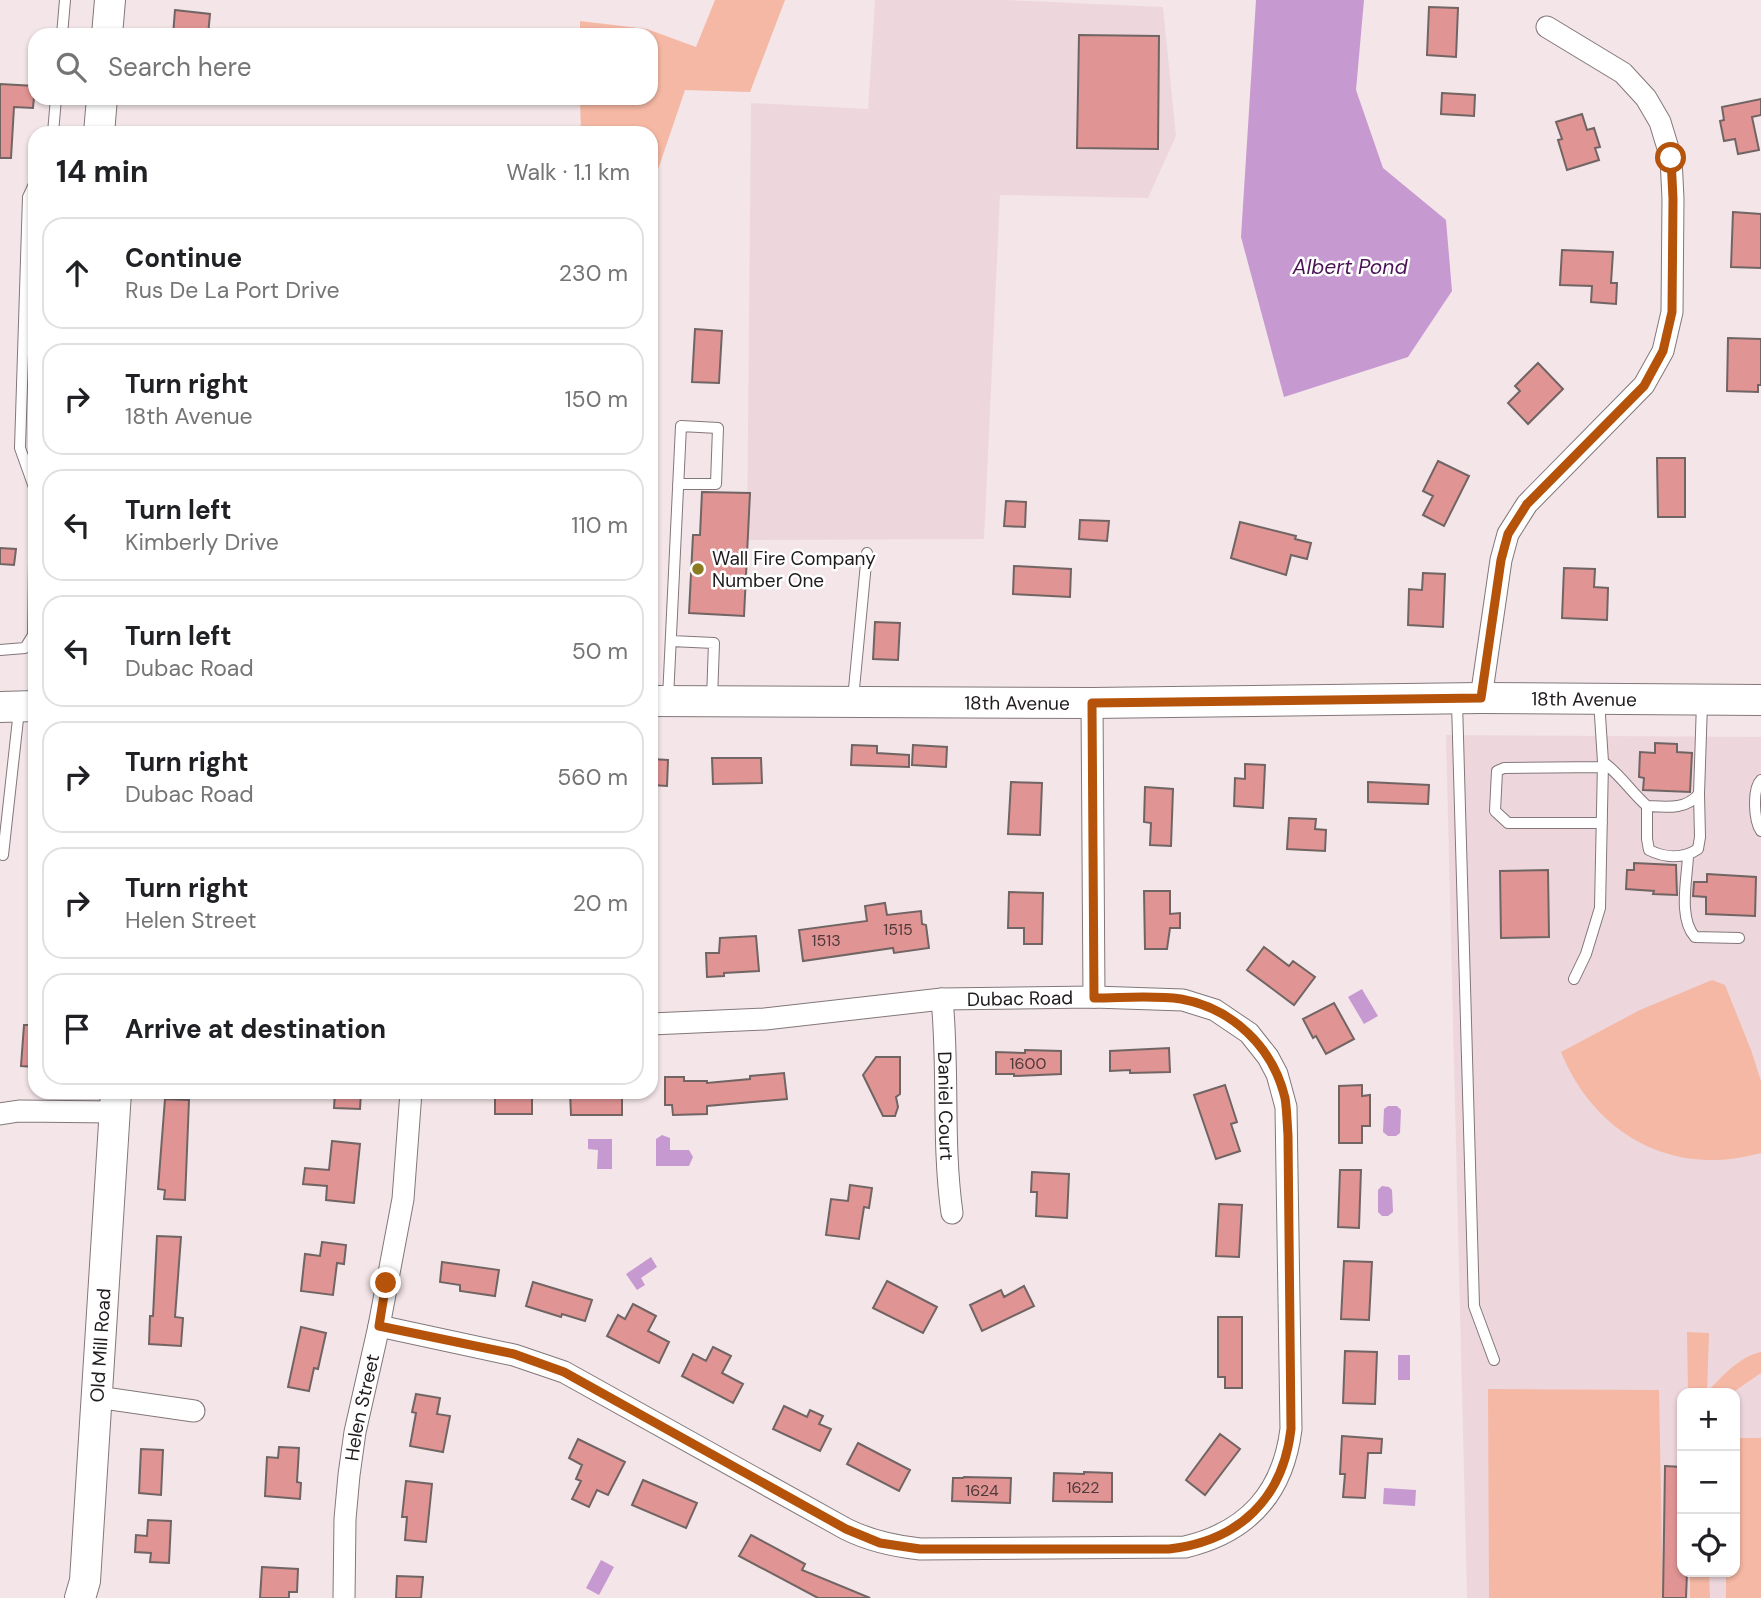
<!DOCTYPE html>
<meta charset="utf-8">
<style>
body{margin:0;font-family:"DM Sans",sans-serif;background:#f2f2f2;color:#202124}
.controls{position:absolute;right:21px;bottom:21px;display:grid;overflow:hidden;border-radius:14px;box-shadow:0 2px 5px #0004}
.controls button{width:63px;height:63px;display:grid;place-items:center;padding:0;border:0;border-bottom:2px solid #e0e0e0;background:#fff;color:#202124;font:35px sans-serif}
.stop{position:absolute;width:21px;height:21px;margin:-16px;border:5px solid #b45309;border-radius:50%;background:#fff}
.stop.end{background:#b45309;border-color:#fff;box-shadow:0 2px 7px #0008}
.list{margin:0;padding:0;list-style:none}
h2{display:flex;justify-content:space-between;align-items:center;height:91px;margin:0;padding:0 28px;font-size:30px}
h2 small{font-size:23px;font-weight:400;color:#757577}
.list li{display:grid;grid-template-columns:46px 1fr auto;gap:21px;align-items:center;box-sizing:border-box;height:112px;margin:0 14px 14px;padding:0 14px;border:2px solid #e0e0e0;border-radius:21px}
.list b{display:block;font-size:26px;white-space:nowrap}
.list p{margin:0;font-size:23px;white-space:nowrap;color:#757577}
.list em{font-size:23px;font-style:normal;color:#757577}
.icon{flex:none;width:38px;height:38px;fill:none;stroke:currentColor;stroke-width:2;stroke-linecap:round;stroke-linejoin:round}
.map{position:relative;flex:none;width:1761px;height:1598px;overflow:hidden}
.search{position:absolute;background:#fff;box-shadow:0 2px 5px #0004;left:28px;top:28px;width:630px;height:77px;display:flex;align-items:center;gap:18px;box-sizing:border-box;padding:0 24px;border-radius:21px;color:#757577;font-size:26px}
.panel{position:absolute;background:#fff;box-shadow:0 2px 5px #0004;left:28px;top:126px;width:630px;height:973px;border-radius:21px}
.map>svg:first-child{display:block}
.built{fill:#edd7dd;fill-rule:evenodd}
.green{fill:#f5b8a4}
.water{fill:#c799d1}
.building{fill:#e09494;stroke:#716564;stroke-width:2}
.lines{fill:none;stroke-linecap:round;stroke-linejoin:round}
.lane-casing{stroke:#83777a;stroke-width:12}
.street-casing{stroke:#83777a;stroke-width:23}
.secondary-casing{stroke:#83777a;stroke-width:32}
.lane{stroke:#fff;stroke-width:10}
.street{stroke:#fff;stroke-width:21}
.secondary{stroke:#fff;stroke-width:30}
.route{stroke:#b45309;stroke-width:9}
.poi-dot{fill:#8b7b21;stroke:#fff;stroke-width:2.5}
.labels{text-anchor:middle;stroke-width:5;stroke-linejoin:round;paint-order:stroke}
.number-label{font-size:16px;fill:#50393a}
.poi-label{font-size:19px;fill:#201b1c;stroke:#fff;text-anchor:start}
.street-label{font-size:19px;fill:#201b1c;stroke:#fff}
.water-label{font-size:21px;font-style:italic;fill:#4b1356;stroke:#fff}
</style>
<div class="map">
<svg width="1761" height="1598" viewBox="0 0 1761 1598">
<rect width="100%" height="100%" fill="#f3e5e8"/>
<path class="built" d="M875,0h130l158,7 13,129 -28,62 -148,-3 -16,344 -237,1 4,-437 117,6z
M1446,735l315,2v861h-294zM1682,1393h53v179h-53z"/>
<path class="green" d="M715,0h70l-35,92 -65,-2 -34,100v-57h-70l-1,-35h71v-63h-71v-14l67,8 49,18z
M1712,980l13,5 26,65 10,31v72c-88,25 -166,-18 -200,-101l79,-42z
M1687,1332l22,1 -2,59c15,-15 31,-35 54,-40v21l-29,20h-44z
M1488,1389l171,1 4,208h-174z
M1735,1438h26v160h-35v-26h9z
M1690,1572h19l1,26h-20z"/>
<path class="water" d="M1256,0h108l-8,90 27,78 63,52 6,71 -44,66 -124,40 -43,-160z
M1362,989l16,27 -14,8 -16,-27z
M1388,1106h9l4,4 -1,23 -4,3h-8l-5,-4 1,-23z
M662,1135l8,3v12h19l4,7 -4,9h-33v-27z
M588,1139h24v30h-15l1,-19 -10,-1z
M1382,1186l7,1 3,3 1,22 -5,4h-6l-4,-4v-22z
M651,1257l6,10 -16,11 4,7 -8,5 -11,-16z
M1398,1355h12v25h-12z
M1384,1488l32,2 -1,16 -32,-2z
M601,1560l13,7 -15,28 -13,-7z"/>
<path class="building" d="M1429,7l29,1 -2,49 -29,-2z
M175,10l35,4 -2,21h-35z
M1079,35l80,1 -1,113 -81,-1z
M0,84l35,2 -2,22 -19,-1 -3,51h-11z
M1442,93l33,2 -1,21 -33,-2z
M1761,99v16l-9,2 7,33 -21,4 -3,-15 -11,2 -4,-20 4,-1 -2,-13z
M1582,114l5,16 7,-2 6,19 -5,1 4,12 -32,10 -9,-30 4,-1 -6,-17z
M1733,212l28,2v54l-30,-1z
M1562,250l51,2 -2,31h6l-1,21 -25,-2 1,-16 -32,-1z
M695,329l27,2 -3,52 -27,-1z
M1728,338l33,1v46h-3v7l-31,-1z
M1538,363l25,26 -35,35 -20,-21 12,-12 -5,-5z
M1657,458h28v59h-27z
M1438,461l31,15 -25,50 -21,-11 10,-19 -10,-5z
M702,492l48,1 -6,123 -55,-3 4,-78h7z
M1006,501l20,1 -1,25 -21,-1z
M1080,520l29,1 -2,20 -28,-2z
M1240,522l56,14 -1,3 16,4 -4,16 -16,-4 -5,20 -55,-17z
M0,548l16,1 -2,16 -14,-1z
M1014,566l57,3 -1,28 -57,-3z
M1564,568l31,1 -1,18 14,1 -1,32 -45,-2z
M1423,573l22,1 -2,53 -35,-2 1,-36 13,1z
M875,622l25,1 -2,37 -25,-1z
M1655,743l22,1v8l15,1 -2,39 -47,-2 1,-12 -5,-1 1,-25 15,1z
M852,745l25,1v7l32,2v12l-58,-2z
M913,745l34,2 -1,20 -34,-2z
M712,758h49l1,25 -49,1z
M651,759l17,1 -1,26 -16,-1z
M1245,764l20,1 -2,43 -29,-2 1,-28 10,1z
M1011,782l31,1 -2,52 -32,-1z
M1368,782l61,3 -1,19 -60,-2z
M1145,787l28,2 -2,57 -21,-1 1,-22 -7,-1z
M1289,818l27,1 -1,10 11,1 -1,21 -38,-2z
M1634,863l42,2 1,30 -24,-1 1,-3 -28,-2 1,-19h7z
M1548,870l1,67 -48,1 -1,-67z
M1707,874l49,3 -1,39 -49,-2v-17l-13,-1 1,-14h13z
M1144,891h26v23l10,-1v15h-10l-3,21h-22z
M1009,892l34,1 -1,51h-18v-16h-16z
M885,903l2,12 34,-4 1,13 4,1 3,23 -35,5 -1,-5 -90,13 -4,-31 68,-9 -2,-15z
M756,936l3,35 -35,2v3l-17,1 -1,-24h13l1,-15z
M1264,947l25,19 4,-5 22,16 -21,28 -47,-35z
M1334,1003l20,36 -28,15 -10,-18 -3,2 -10,-19z
M24,1025h11v42l-14,-1z
M1169,1048l1,24 -40,1v-3l-20,1v-20z
M1025,1050l36,1v23l-47,2v-2h-18v-22l29,1z
M876,1057h24v37l-4,3 2,10 -3,9h-12l-20,-41z
M784,1073l3,26 -80,7v8l-34,1 -1,-10h-7v-28h19v4h23v2l43,-4v-3z
M1225,1085l12,37 -6,2 9,27 -24,8 -22,-64z
M1362,1085v11l8,-1v31h-8v17h-23v-57z
M335,1092h26l-1,17 -26,-1z
M495,1092h37v22h-37z
M570,1092h52v23h-51z
M165,1099l24,1 -4,100 -21,-1 1,-9 -7,-1z
M332,1141l28,3 -6,59 -28,-3 1,-14 -24,-2 2,-16 24,2z
M1340,1170h21l-2,58 -21,-1z
M1032,1172l37,2 -2,44 -31,-2 1,-24h-6z
M850,1185l22,3 -3,20 -5,-1 -5,32 -33,-4 5,-36 17,2z
M1219,1204l23,1 -3,52 -23,-1z
M157,1236l24,1 -6,80 8,1 -2,28 -32,-2 1,-28h3z
M322,1242l24,3 -2,19 -7,-1 -4,32 -32,-4 4,-37 15,2z
M1344,1261l28,1 -3,58 -28,-1z
M442,1262l57,8 -4,26 -35,-5v-6l-20,-3z
M887,1281l50,26 -14,26 -50,-25z
M533,1282l59,18 -7,21 -23,-7 -1,3 -35,-11z
M1024,1286l10,20 -52,25 -12,-26 31,-15 3,7z
M633,1304l23,12 -8,15 21,11 -10,21 -52,-27 11,-21 7,4z
M1218,1317h24v71h-17v-11h-7z
M301,1327l25,6 -8,36 -4,-1 -5,23 -21,-4z
M713,1347l18,9 -9,17 21,11 -10,19 -51,-27 11,-22 13,7z
M1345,1351l32,1 -2,52 -32,-1z
M416,1394l24,4 -3,16 13,2 -7,36 -33,-6 6,-33 -4,-1z
M784,1406l23,11 3,-7 13,6 -4,8 12,5 -11,22 -47,-22z
M1220,1434l20,15 -35,46 -19,-15z
M1342,1436l40,3 -1,14h-13l-3,45 -22,-1 2,-23h-5z
M578,1439l47,23 -17,33 -11,-5 -8,17 -17,-8 9,-18 -5,-2 6,-14 -13,-7z
M858,1443l52,27 -11,21 -52,-27z
M279,1447l20,1 -2,34 4,1 -1,16 -35,-3 2,-39 11,1z
M141,1449l22,1 -2,45 -22,-2z
M1665,1466l17,1v105h5l-1,26h-23z
M1084,1472l28,1v29l-59,-1 1,-28 30,1z
M964,1477l47,1 -1,25 -58,-2 1,-23h10z
M643,1480l54,23 -11,25 -54,-23z
M406,1481l26,3 -6,58 -21,-2 2,-23h-5z
M148,1520l23,1 -2,42 -19,-1 1,-9 -16,-1 1,-17 11,1z
M751,1535l54,29 -3,6 68,28h-52l-79,-42z
M262,1567l36,2 -1,23h-8v6h-29z
M397,1576l26,1 -2,21h-25z"/>
<g class="lines">
<g class="lane-casing">
<path id="lane" d="M62,35l3,-35
M53,133l3,-35
M671,641l43,2 -2,56
M0,650l25,-2 8,-13 2,-145 -15,-42 8,-251 7,-15
M668,698l13,-272 37,2 -2,56h-38
M853,699l14,-146
M1457,702l17,604 20,54
M1603,762c17,12 28,30 44,44v33l2,11c16,8 34,9 49,-1l2,-12 -1,-43 3,-91
M1761,780c-9,9 -7,41 0,51
M1647,806c19,1 39,4 52,-12
M1602,823h-94l-13,-12 2,-40 7,-3 99,-1
M3,855l16,-145
M1688,856c-1,24 -10,62 7,81l44,1
M1574,979l12,-25 14,-46 3,-146 -4,-62"/>
</g>
<g class="street-casing">
<g id="street">
<path d="M1481,698l20,-138 7,-26 19,-30 117,-119 19,-34 9,-39 1,-113 -2,-41 -11,-36 -14,-24 -23,-25 -76,-46"/>
<path d="M1092,703l2,294"/>
<path id="s1" d="M942,999c7,71 0,143 10,214"/>
<path d="M0,1114l19,-3 95,1"/>
<path d="M379,1326l135,29 50,17 282,157c24,12 47,17 74,20l265,-2c63,-15 98,-54 106,-118l-5,-322 -9,-33 -9,-17 -19,-24 -34,-23 -32,-10 -89,-3 -152,2 -177,20 -114,5"/>
<path d="M97,1397l97,14"/>
<path id="s2" d="M344,1598l1,-79 4,-44 6,-43 24,-106 24,-127 8,-107"/>
</g>
</g>
<g class="secondary-casing">
<g id="secondary">
<path d="M107,35l3,-35"/>
<path d="M99,133l3,-35"/>
<path id="s3" d="M651,701l441,2 389,-5 280,2"/>
<path d="M0,707l35,-1"/>
<path id="s4" d="M80,1598l5,-17 31,-489"/>
</g>
</g>
<use href="#lane" class="lane"/>
<use href="#street" class="street"/>
<use href="#secondary" class="secondary"/>
</g>
<g class="lines">
<path class="route" d="M386,1283l-7,43 135,28 50,18 282,157 34,14 40,6h249c70,-8 114,-50 122,-120l-3,-294c-1,-12 -1,-25 -3,-37 -12,-51 -53,-90 -104,-99 -29,-4 -59,-1 -87,-1l-2,-295 389,-5 20,-138 7,-26 19,-30 117,-118 19,-35 9,-39 1,-113 -2,-41"/>
</g>
<circle class="poi-dot" cx="698" cy="569" r="7"/>
<g class="labels">
<g class="number-label">
<text x="898" y="935">1515</text>
<text x="826" y="946">1513</text>
<text x="1028" y="1069">1600</text>
<text x="1083" y="1493">1622</text>
<text x="982" y="1496">1624</text>
</g>
<g class="poi-label">
<text x="712" y="565">Wall Fire Company<tspan x="712" dy="22">Number One</tspan></text>
</g>
<g class="street-label">
<text dy="7" stroke="none"><textPath href="#s3" startOffset="933">18th Avenue</textPath></text>
<text dy="7" stroke="none"><textPath href="#s3" startOffset="366">18th Avenue</textPath></text>
<text transform="translate(1020 998) rotate(-1)" y="7">Dubac Road</text>
<text dy="7" stroke="none"><textPath href="#s1" startOffset="107">Daniel Court</textPath></text>
<text dy="7" stroke="none"><textPath href="#s4" startOffset="254">Old Mill Road</textPath></text>
<text dy="7" stroke="none"><textPath href="#s2" startOffset="192">Helen Street</textPath></text>
</g>
<g class="water-label">
<text x="1350" y="274">Albert Pond</text>
</g>
</g>
</svg>
<div class="controls">
<button>+</button>
<button>−</button>
<button><svg class="icon" aria-label="locate" viewBox="0 0 24 24"><circle cx="12" cy="12" r="6"/><path d="M12 2v4M12 18v4M2 12h4M18 12h4"/></svg></button>
</div>
<div class="stop" style="left:1671px;top:158px"></div>
<div class="stop end" style="left:386px;top:1283px"></div>
<div class="search"><svg class="icon" aria-label="search" viewBox="0 0 24 24"><circle cx="10" cy="10" r="6"/><path d="M15 15l6 6"/></svg>Search here</div>
<section class="panel">
<h2>14 min<small>Walk · 1.1 km</small></h2>
<ul class="list">
<li><svg class="icon" aria-label="ahead" viewBox="0 0 24 24"><path d="M12 20V5M6 11l6-6 6 6"/></svg><div><b>Continue</b><p>Rus De La Port Drive</p></div><em>230 m</em></li>
<li><svg class="icon" aria-label="right" viewBox="0 0 24 24"><path d="M7 20v-9h11M14 6l5 5-5 5"/></svg><div><b>Turn right</b><p>18th Avenue</p></div><em>150 m</em></li>
<li><svg class="icon" aria-label="left" viewBox="0 0 24 24"><path d="M17 20v-9H6M10 6l-5 5 5 5"/></svg><div><b>Turn left</b><p>Kimberly Drive</p></div><em>110 m</em></li>
<li><svg class="icon" aria-label="left" viewBox="0 0 24 24"><path d="M17 20v-9H6M10 6l-5 5 5 5"/></svg><div><b>Turn left</b><p>Dubac Road</p></div><em>50 m</em></li>
<li><svg class="icon" aria-label="right" viewBox="0 0 24 24"><path d="M7 20v-9h11M14 6l5 5-5 5"/></svg><div><b>Turn right</b><p>Dubac Road</p></div><em>560 m</em></li>
<li><svg class="icon" aria-label="right" viewBox="0 0 24 24"><path d="M7 20v-9h11M14 6l5 5-5 5"/></svg><div><b>Turn right</b><p>Helen Street</p></div><em>20 m</em></li>
<li><svg class="icon" aria-label="arrive" viewBox="0 0 24 24"><path d="M6 21V4h12l-3 4 3 4H6"/></svg><div><b>Arrive at destination</b></div></li>
</ul>
</section>
</div>
